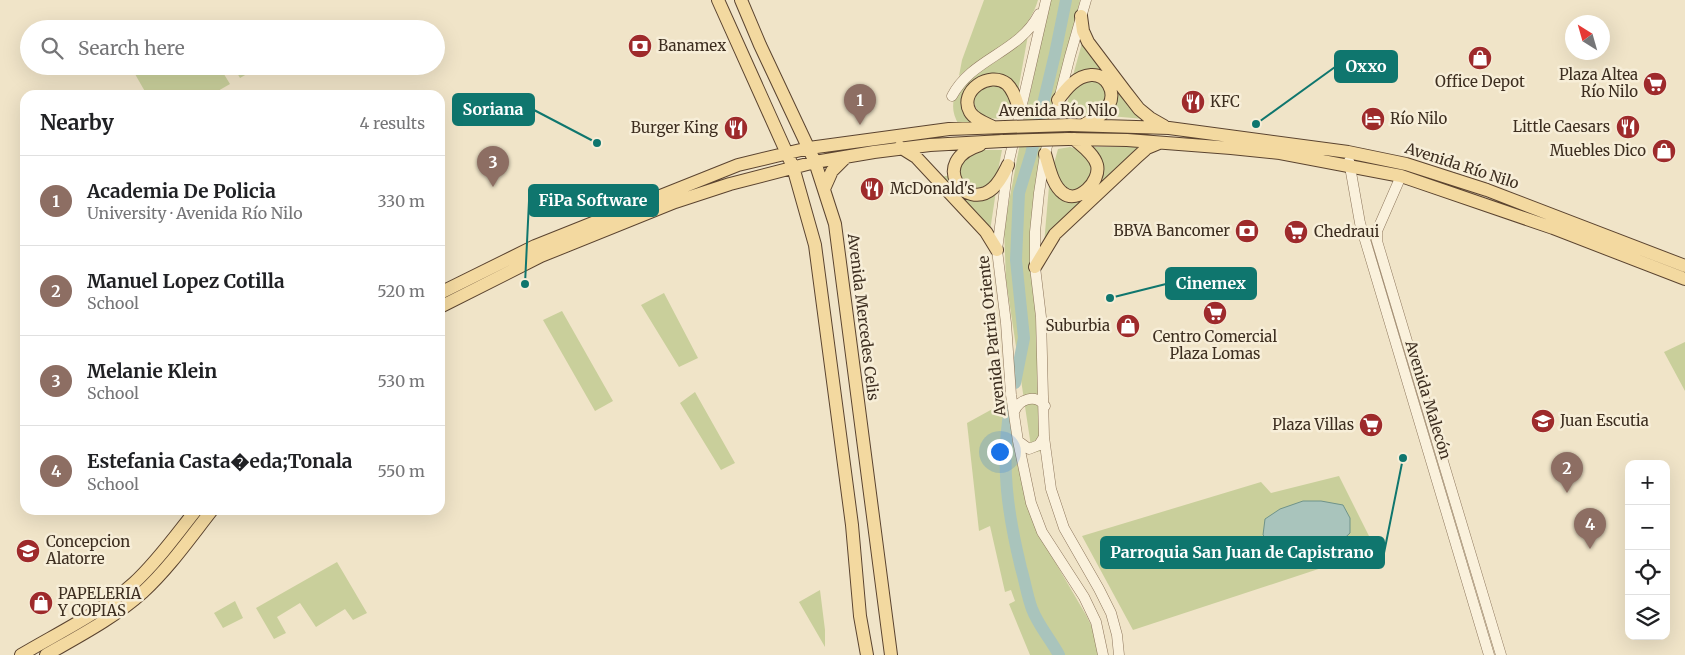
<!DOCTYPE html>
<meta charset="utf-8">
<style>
body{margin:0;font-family:Merriweather,serif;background:#f2f2f2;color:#202124}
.controls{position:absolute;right:15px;bottom:15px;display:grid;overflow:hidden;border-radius:10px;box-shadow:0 5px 20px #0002}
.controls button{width:45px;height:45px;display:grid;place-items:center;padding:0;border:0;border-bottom:1px solid #e0e0e0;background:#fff;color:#202124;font:25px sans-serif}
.compass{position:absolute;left:1565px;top:15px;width:45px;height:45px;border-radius:50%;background:#fff;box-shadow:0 5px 20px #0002;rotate:323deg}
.you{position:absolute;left:999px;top:451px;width:18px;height:18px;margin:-12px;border:4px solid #fff;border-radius:50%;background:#1a73e8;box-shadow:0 0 0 8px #1a73e833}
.badge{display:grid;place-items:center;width:32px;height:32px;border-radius:50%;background:#7c3aed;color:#fff;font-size:16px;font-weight:700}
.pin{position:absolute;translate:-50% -41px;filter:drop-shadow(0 1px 2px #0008)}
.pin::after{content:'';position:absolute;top:26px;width:18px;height:15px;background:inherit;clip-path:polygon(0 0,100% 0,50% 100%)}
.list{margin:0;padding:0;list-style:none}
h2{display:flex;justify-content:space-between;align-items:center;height:65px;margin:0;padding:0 20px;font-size:21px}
h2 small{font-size:16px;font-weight:400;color:#757577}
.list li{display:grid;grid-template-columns:32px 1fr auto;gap:15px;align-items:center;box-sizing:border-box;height:90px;padding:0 20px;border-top:1px solid #e0e0e0}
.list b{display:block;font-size:19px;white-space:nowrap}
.list p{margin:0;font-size:16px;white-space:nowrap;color:#757577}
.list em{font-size:16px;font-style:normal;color:#757577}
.icon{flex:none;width:28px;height:28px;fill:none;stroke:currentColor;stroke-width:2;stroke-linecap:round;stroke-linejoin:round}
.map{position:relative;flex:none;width:1685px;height:655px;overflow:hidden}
.search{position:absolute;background:#fff;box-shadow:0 5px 20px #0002;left:20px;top:20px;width:425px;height:55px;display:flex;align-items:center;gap:12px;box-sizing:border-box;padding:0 18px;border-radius:28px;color:#757577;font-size:19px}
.panel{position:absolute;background:#fff;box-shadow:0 5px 20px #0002;left:20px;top:90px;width:425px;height:425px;border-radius:15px}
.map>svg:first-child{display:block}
.green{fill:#c9cf9b}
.water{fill:#a9c4bc;stroke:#6f938a}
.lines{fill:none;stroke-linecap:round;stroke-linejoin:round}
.river{stroke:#a9c4bc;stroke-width:12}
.minor-casing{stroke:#8d765c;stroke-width:11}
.major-casing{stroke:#5b4430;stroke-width:14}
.minor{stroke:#faf1dc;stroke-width:10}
.major{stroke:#f3d9a0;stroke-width:12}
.major-bridge-casing{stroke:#5b4430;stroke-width:14;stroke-linecap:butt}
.major-bridge{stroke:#f3d9a0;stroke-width:12}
.labels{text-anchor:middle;stroke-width:5;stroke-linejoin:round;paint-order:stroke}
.poi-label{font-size:15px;fill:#3d2e20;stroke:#f7eed8;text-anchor:start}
.street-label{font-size:15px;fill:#3d2e20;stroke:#f7eed8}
.leader{fill:none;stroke:#0f766e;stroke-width:2}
.callout-dot{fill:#0f766e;stroke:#f7eed8;stroke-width:2}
.callout{fill:#0f766e;stroke:#0f766e;stroke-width:2}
.callout-label{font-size:16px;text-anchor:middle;font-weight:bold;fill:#fff}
</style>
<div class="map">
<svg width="1685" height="655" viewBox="0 0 1685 655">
<rect width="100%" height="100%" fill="#f0e4c8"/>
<path class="green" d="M984,0h54c-12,41 -50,51 -79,76l3,-16z
M1050,0h30l-28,118 -18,162 7,171 -9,2 -26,-173 -2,-52 21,-111z
M1028,35l-10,56c-21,-18 -21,-23 -46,-8l1,40 -14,2c-22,-36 23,-53 45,-69 9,-7 16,-14 24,-21z
M1082,43l62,76 -34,-3 7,-25 -13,-18 -32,6z
M133,66h86l11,18 -19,11h-64l-16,-28z
M233,66h28l-21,12z
M1088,78c4,2 8,2 11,4 11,8 6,25 -4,30 -9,6 -21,5 -31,5l6,-25z
M989,84l15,4 9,14 -4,16c-19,1 -31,3 -36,-19l2,-5z
M1070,147c36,8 20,55 -8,41l-9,-21 5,-18z
M1090,147h52l-98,97 5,-58 5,7 5,3 38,-12z
M980,150h22l-5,26c-12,13 -24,18 -37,1l1,-15z
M951,175l7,14 38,2 -6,40 -49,-54z
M664,293l34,65 -19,9 -38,-62z
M562,311l51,90 -18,10 -52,-91z
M1685,342v49l-21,-39z
M695,392l40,71 -14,7 -41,-67z
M1007,401l37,142 42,72 7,14 5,26h-68l-21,-51 6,-3 -4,-11 -6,2 -15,-66 -11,5 -12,-108z
M1339,476l37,74 -243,80 -51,-94 179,-54 10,11z
M337,562l30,51 -14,7 -8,-11 -29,18 -16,-24 -23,14 9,16 -12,6 -18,-31z
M820,590l5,40v17l-26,-45z
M235,601l8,17 -20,10 -9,-15z"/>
<path class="water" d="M1303,501h18l22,4 7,13v15l-18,17 -23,8 -21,2 -25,-25 2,-16 15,-10z"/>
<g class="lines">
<path class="river" d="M1015,383l9,-45 -8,-78 3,-67 12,-39 24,-100 11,-54
M1010,409c-10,54 -2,106 11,159 4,13 6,28 11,41 6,16 19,31 27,46"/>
<g class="minor-casing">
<path id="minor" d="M1046,0l-38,165 -11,85 9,73 5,72 7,46 13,62 11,29 42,65 12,25 7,33
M1086,0l-16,56 -25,98 -6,39 -4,39v35l6,50 3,120 7,52 13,39 35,61 12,24 6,22 2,20
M952,96c20,-38 67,-43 87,-82
M1349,161l11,62 129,432
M1401,176l-24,55v10l124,414
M1014,412c5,-13 22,-19 31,-6
M1018,441l11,8 10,-4 5,-8"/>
</g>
<g class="major-casing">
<path id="major" d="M718,0l75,167 22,78 37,280 8,91 7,39
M741,0l19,45 55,117 20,62 56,431
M1081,16l2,15 5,11 37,49 14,18 11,9 14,8
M1058,100c8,-11 18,-24 33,-25 16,-1 25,17 18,30 -4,10 -15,14 -24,19
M1070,125l99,3 179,24 58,12 81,26 198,76
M993,127c-8,-4 -19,-8 -23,-15 -12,-21 20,-42 37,-28 8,8 10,19 13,28
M1068,139l59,1 104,8 49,5 121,23 152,52 132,51
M980,145c-52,16 -15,68 13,43 7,-6 11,-15 15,-23
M900,147l16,10 70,75 11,18
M1045,154c4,12 7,31 18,39 15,12 38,-12 34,-28 -3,-11 -15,-19 -23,-26
M824,189l8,-18 14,-14
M1035,267l20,-33 82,-77 10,-9 12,-5
M440,293l95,-47 203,-81 71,-17 140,-19 56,-2
M440,307l101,-51 134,-54 55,-18 85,-22 59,-10 56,-7 73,-4
M21,655c37,-22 81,-43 113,-72 23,-21 42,-48 62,-73
M46,655c33,-19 68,-37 97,-63 26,-24 47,-54 69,-82"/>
</g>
<use href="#minor" class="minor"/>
<use href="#major" class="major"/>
<g class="major-bridge-casing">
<path id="major-bridge" d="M1005,127l65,-2
M1003,141l65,-2"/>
</g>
<use href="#major-bridge" class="major-bridge"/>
</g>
<defs>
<g id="bank-disc" transform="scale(1.25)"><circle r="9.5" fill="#9e2a2b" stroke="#f7eed8"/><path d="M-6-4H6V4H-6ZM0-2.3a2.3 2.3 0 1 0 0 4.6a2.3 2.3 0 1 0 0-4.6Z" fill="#fff"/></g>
<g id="shop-disc" transform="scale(1.25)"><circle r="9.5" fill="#9e2a2b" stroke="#f7eed8"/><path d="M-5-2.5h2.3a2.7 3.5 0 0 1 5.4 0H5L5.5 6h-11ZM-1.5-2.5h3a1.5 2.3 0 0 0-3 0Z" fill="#fff"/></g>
<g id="supermarket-disc" transform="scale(1.25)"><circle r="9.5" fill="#9e2a2b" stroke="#f7eed8"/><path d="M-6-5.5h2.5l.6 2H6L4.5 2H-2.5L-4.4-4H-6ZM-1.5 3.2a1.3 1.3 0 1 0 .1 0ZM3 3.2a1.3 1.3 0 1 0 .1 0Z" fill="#fff"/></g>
<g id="restaurant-disc" transform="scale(1.25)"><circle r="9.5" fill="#9e2a2b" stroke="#f7eed8"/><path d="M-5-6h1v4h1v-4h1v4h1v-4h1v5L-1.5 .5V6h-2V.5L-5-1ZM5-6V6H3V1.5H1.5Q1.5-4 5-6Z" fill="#fff"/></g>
<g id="hotel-disc" transform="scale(1.25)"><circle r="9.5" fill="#9e2a2b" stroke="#f7eed8"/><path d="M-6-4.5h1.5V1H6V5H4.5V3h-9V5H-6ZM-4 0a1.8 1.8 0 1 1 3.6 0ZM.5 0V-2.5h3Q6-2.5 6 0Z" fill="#fff"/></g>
<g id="school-disc" transform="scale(1.25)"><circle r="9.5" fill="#9e2a2b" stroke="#f7eed8"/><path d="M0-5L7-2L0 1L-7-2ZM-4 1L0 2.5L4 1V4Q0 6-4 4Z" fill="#fff"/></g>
</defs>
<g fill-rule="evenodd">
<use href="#bank-disc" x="640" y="46"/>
<use href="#shop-disc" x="1480" y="58"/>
<use href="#supermarket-disc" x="1655" y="84"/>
<use href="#restaurant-disc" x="1193" y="102"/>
<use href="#hotel-disc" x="1373" y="119"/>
<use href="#restaurant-disc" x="1628" y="127"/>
<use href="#restaurant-disc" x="736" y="128"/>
<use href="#shop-disc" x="1664" y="151"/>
<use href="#restaurant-disc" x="872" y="189"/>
<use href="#bank-disc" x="1247" y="231"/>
<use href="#supermarket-disc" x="1296" y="232"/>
<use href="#supermarket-disc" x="1215" y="313"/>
<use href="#shop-disc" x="1128" y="326"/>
<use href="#school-disc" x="1543" y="421"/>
<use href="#supermarket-disc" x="1371" y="425"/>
<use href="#school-disc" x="28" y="551"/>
<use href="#shop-disc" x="41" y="603"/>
</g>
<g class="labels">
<g class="poi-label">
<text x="658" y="51">Banamex</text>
<text x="1638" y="80" text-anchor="end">Plaza Altea<tspan x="1638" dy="17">Río Nilo</tspan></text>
<text x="1480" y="87" text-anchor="middle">Office Depot</text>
<text x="1210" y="107">KFC</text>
<text x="1390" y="124">Río Nilo</text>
<text x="1610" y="132" text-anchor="end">Little Caesars</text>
<text x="718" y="133" text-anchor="end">Burger King</text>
<text x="1646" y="156" text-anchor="end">Muebles Dico</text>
<text x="890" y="194">McDonald's</text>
<text x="1230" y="236" text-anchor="end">BBVA Bancomer</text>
<text x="1314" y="237">Chedraui</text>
<text x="1110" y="331" text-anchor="end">Suburbia</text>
<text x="1215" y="342" text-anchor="middle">Centro Comercial<tspan x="1215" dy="17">Plaza Lomas</tspan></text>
<text x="1560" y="426">Juan Escutia</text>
<text x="1354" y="430" text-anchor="end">Plaza Villas</text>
<text x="46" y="547">Concepcion<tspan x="46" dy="17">Alatorre</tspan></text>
<text x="58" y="599">PAPELERIA<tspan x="58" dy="17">Y COPIAS</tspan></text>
</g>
<g class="street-label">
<text x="1058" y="116">Avenida Río Nilo</text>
<text transform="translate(1462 166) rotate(18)" y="5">Avenida Río Nilo</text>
<text transform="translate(863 317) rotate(83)" y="5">Avenida Mercedes Celis</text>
<text transform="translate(992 336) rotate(-96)" y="5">Avenida Patria Oriente</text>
<text transform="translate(1428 400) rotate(73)" y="5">Avenida Malecón</text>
</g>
</g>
<path class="leader" d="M1256 124L1335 67M597 143L534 110M525 284L529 201M1110 298L1166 284M1403 458L1384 553"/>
<g class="callout-dot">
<circle cx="1256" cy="124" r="5"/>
<circle cx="597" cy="143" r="5"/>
<circle cx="525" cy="284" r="5"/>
<circle cx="1110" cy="298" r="5"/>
<circle cx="1403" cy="458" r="5"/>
</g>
<g class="callout">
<rect x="1335" y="51" width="62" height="31" rx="5"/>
<rect x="453" y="94" width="81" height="31" rx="5"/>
<rect x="529" y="185" width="129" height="31" rx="5"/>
<rect x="1166" y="268" width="90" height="31" rx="5"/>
<rect x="1101" y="537" width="283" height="31" rx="5"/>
</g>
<g class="callout-label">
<text x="1366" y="72">Oxxo</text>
<text x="493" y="115">Soriana</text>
<text x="593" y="206">FiPa Software</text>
<text x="1211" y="289">Cinemex</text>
<text x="1242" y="558">Parroquia San Juan de Capistrano</text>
</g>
</svg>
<div class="controls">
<button>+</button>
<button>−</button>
<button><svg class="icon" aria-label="locate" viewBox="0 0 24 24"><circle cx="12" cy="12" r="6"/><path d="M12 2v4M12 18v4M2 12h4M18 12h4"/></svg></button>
<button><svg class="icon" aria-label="layers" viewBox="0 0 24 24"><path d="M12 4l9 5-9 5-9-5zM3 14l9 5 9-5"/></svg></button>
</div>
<svg class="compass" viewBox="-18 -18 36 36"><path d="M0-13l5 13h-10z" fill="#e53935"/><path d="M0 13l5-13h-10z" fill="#757577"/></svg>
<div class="you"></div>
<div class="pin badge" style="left:860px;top:125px;background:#8d6e63">1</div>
<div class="pin badge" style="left:1567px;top:493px;background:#8d6e63">2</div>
<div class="pin badge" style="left:493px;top:187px;background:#8d6e63">3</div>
<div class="pin badge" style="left:1590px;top:549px;background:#8d6e63">4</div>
<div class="search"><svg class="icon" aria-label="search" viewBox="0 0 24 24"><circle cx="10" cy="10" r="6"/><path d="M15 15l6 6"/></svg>Search here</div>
<section class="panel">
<h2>Nearby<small>4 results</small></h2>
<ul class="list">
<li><span class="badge" style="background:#8d6e63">1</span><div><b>Academia De Policia</b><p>University · Avenida Río Nilo</p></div><em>330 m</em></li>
<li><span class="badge" style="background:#8d6e63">2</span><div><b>Manuel Lopez Cotilla</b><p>School</p></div><em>520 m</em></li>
<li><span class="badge" style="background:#8d6e63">3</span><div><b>Melanie Klein</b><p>School</p></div><em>530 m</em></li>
<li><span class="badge" style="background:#8d6e63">4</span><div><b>Estefania Casta�eda;Tonala</b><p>School</p></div><em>550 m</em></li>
</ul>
</section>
</div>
